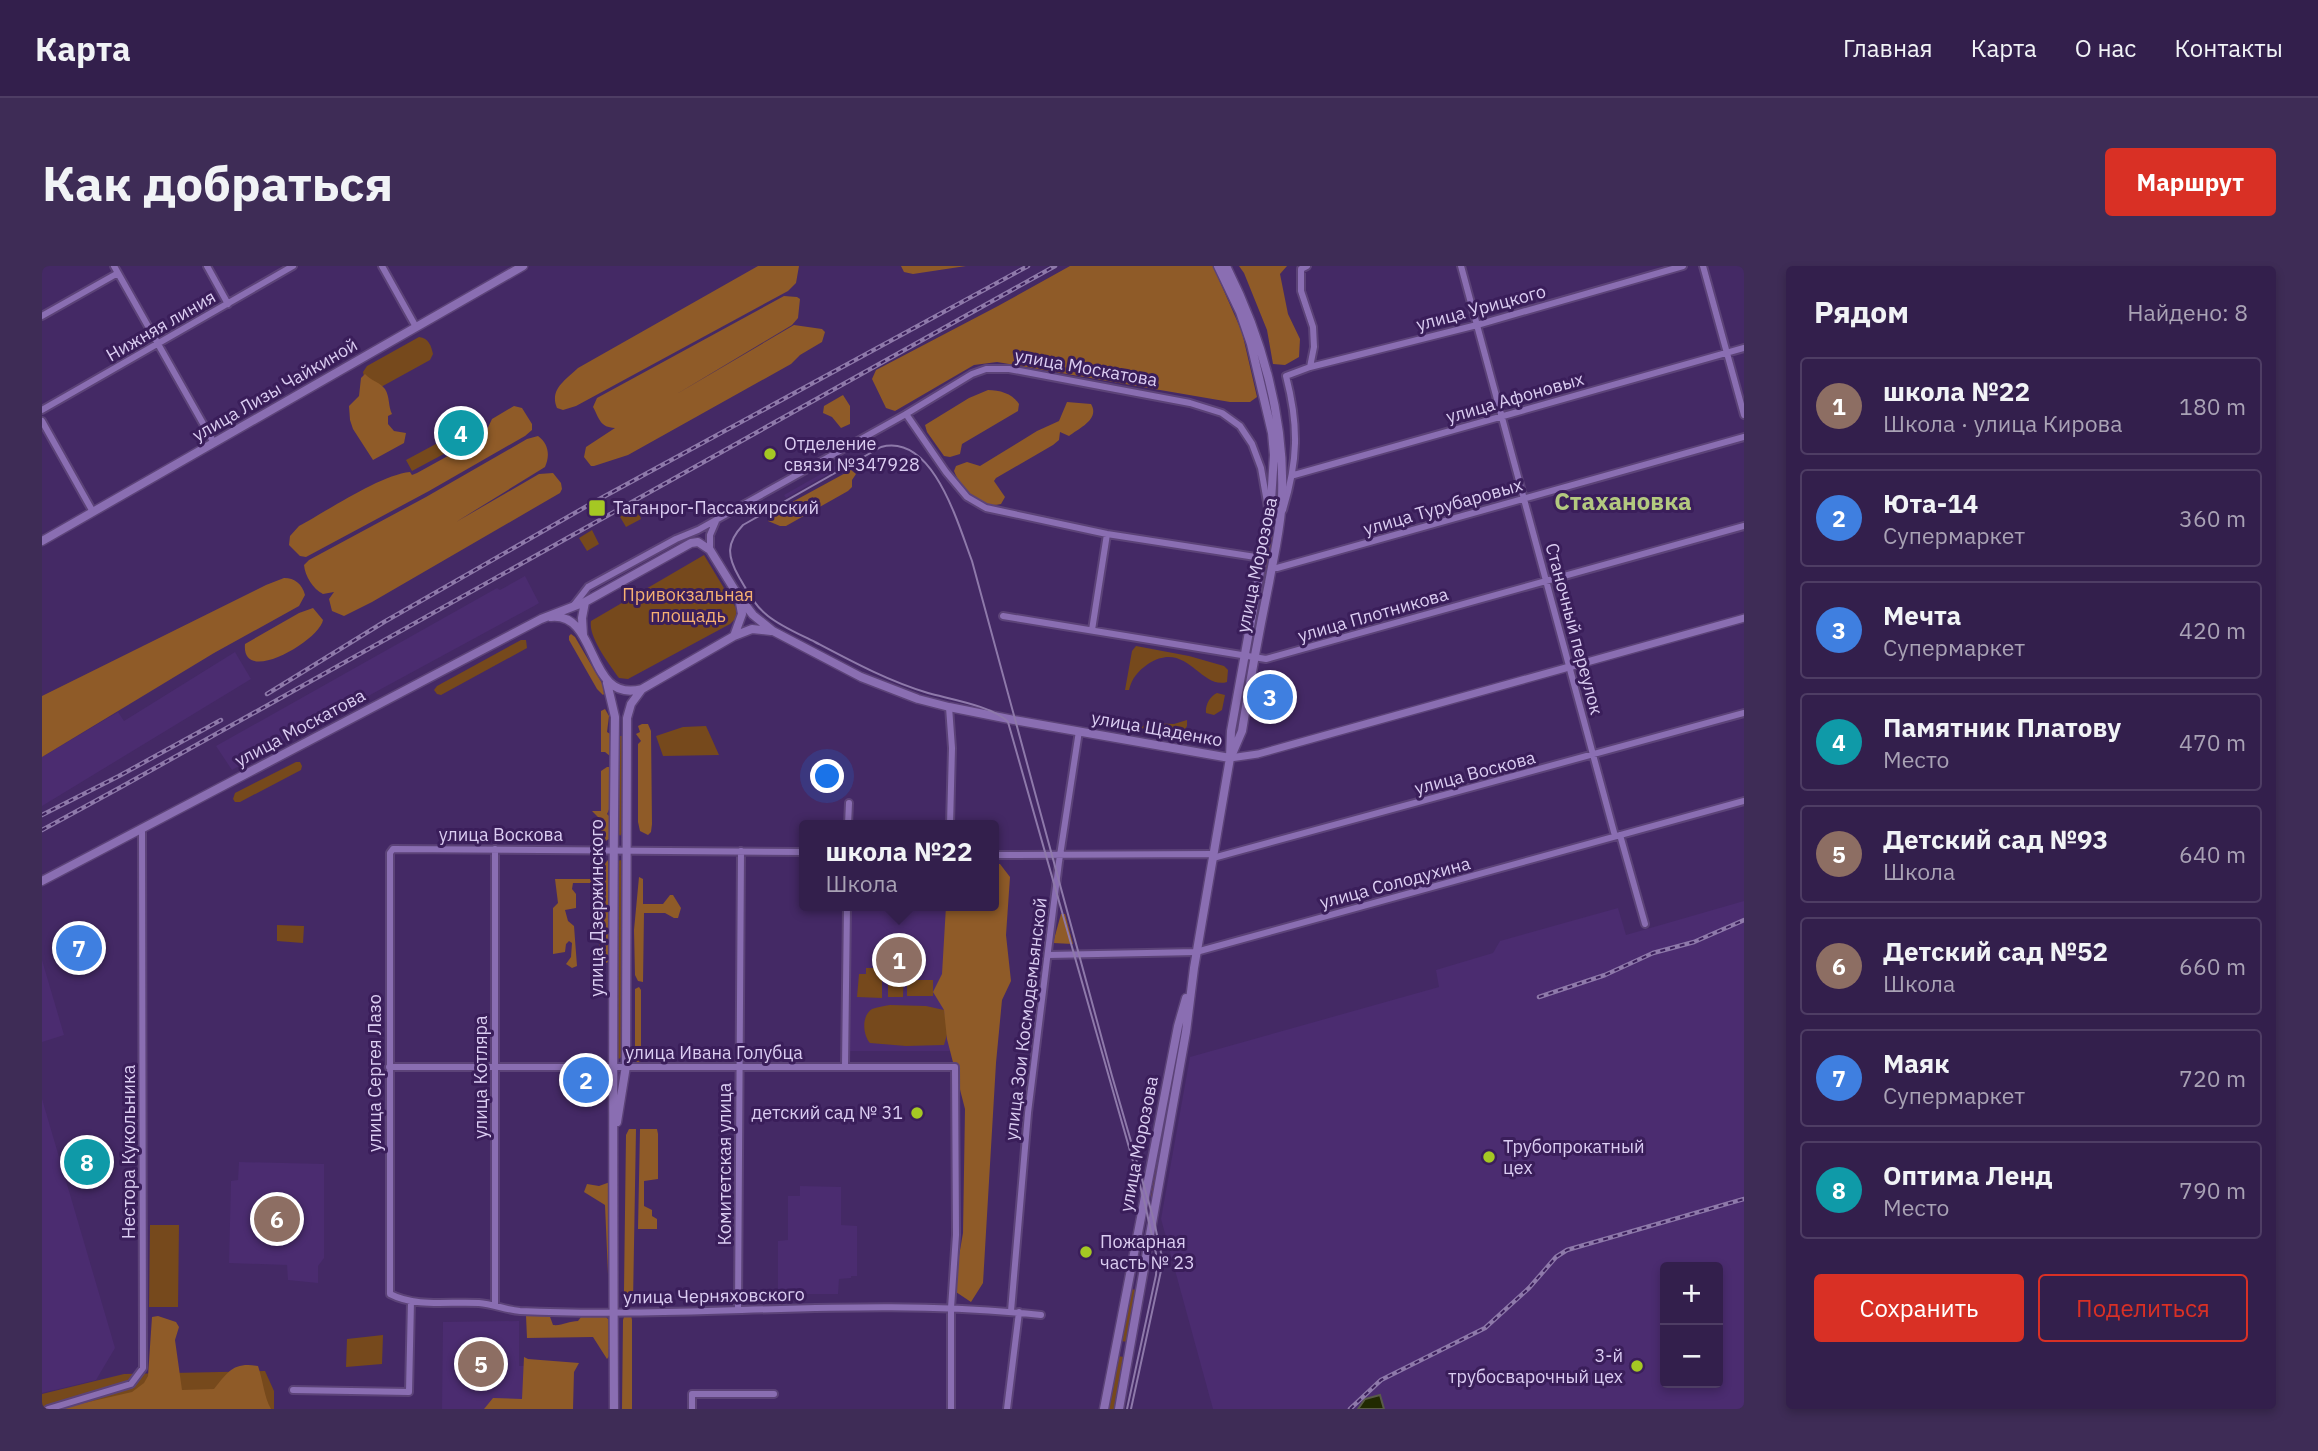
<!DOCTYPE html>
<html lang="ru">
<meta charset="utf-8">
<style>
body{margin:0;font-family:"IBM Plex Sans",sans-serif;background:#3e2c56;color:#f1f3f6}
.controls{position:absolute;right:21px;bottom:21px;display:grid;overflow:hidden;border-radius:7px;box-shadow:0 4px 10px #0003}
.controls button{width:63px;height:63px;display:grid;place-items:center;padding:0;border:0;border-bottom:2px solid #4e3d64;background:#331f4c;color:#f1f3f6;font:35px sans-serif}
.you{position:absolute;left:786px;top:511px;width:24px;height:24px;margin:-18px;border:5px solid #fff;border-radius:50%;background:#1a73e8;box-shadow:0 0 0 10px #1a73e833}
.badge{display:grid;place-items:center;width:46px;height:46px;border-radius:50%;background:#d93025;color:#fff;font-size:23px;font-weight:700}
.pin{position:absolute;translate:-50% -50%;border:4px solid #fff;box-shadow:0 2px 7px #0006}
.popup{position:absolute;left:757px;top:554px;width:200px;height:91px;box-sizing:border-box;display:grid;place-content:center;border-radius:7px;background:#331f4c;filter:drop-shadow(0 2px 5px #0005);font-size:23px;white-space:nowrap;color:#a9a2b5}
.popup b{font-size:26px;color:#f1f3f6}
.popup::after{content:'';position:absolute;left:50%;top:100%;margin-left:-14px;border:14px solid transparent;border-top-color:#331f4c}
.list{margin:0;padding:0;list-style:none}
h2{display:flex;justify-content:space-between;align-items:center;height:91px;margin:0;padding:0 28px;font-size:30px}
h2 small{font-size:23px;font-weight:400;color:#a9a2b5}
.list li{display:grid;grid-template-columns:46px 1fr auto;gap:21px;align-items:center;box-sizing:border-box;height:98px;margin:0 14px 14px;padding:0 14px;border:2px solid #4e3d64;border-radius:7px}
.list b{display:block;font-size:26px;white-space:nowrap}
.list p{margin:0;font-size:23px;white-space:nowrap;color:#a9a2b5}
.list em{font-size:23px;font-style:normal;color:#a9a2b5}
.actions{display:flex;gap:14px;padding:21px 28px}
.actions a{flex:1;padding:16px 0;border:2px solid #d93025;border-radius:7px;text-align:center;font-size:24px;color:#d93025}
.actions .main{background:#d93025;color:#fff}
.map{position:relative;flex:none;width:1702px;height:1143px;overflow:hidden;border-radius:7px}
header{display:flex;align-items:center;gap:42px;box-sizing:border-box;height:98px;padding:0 35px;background:#331f4c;border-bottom:2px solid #4e3d64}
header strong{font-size:33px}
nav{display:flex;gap:38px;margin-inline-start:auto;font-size:24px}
.intro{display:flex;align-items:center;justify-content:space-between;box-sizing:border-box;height:168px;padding:0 42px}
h1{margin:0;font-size:49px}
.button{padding:18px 32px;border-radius:7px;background:#d93025;color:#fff;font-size:24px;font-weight:700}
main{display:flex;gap:42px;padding:0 42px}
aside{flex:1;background:#331f4c;border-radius:7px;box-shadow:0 4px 10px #0003}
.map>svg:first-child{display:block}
.built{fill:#4b2c70;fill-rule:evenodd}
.green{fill:#76491c}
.forest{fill:#8f5b28}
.water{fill:#212a01;stroke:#595b49;stroke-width:2}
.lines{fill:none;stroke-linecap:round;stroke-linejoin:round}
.minor-casing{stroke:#5c4378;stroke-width:10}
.tertiary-casing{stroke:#5c4378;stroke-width:10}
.secondary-casing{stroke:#5c4378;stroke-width:11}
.minor{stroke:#8a6eb2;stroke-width:6}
.tertiary{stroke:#8a6eb2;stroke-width:7}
.secondary{stroke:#8a6eb2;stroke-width:8}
.tram{stroke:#8e79aa;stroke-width:2}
.rail-casing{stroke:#8e79aa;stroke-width:4.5}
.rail{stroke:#3a1e5a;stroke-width:2;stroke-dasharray:5;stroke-linecap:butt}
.poi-dot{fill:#a5c823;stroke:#3a1e5a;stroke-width:2.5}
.labels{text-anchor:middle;stroke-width:6;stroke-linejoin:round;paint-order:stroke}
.street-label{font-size:18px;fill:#dbcdf2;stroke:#3a1e5a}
.poi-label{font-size:18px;fill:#dbcdf2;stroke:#3a1e5a;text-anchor:start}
.park-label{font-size:18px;fill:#f6b072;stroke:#3a1e5a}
.district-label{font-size:24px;font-weight:bold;fill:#b3c97f;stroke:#3a1e5a}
</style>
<header>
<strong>Карта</strong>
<nav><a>Главная</a><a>Карта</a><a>О нас</a><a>Контакты</a></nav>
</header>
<div class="intro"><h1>Как добраться</h1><a class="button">Маршрут</a></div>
<main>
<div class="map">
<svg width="1702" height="1143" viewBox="0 0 1702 1143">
<rect width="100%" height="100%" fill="#442965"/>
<path class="built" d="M802,195l2,3 -60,34 -2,-3z
M483,310l14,27 -5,3 -302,164 -16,-24 281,-158 3,2z
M193,386l16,27 -209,127v-49l76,-45 6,9z
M1702,635v508h-531l-52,-190 29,-162 249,-70 -3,-17 57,-17 7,-12 118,-33 8,27zM1623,1001h53v116h-53z
M806,640h103l1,145h-106z
M0,694l22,75 -22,7z
M0,833l73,249 -19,32 -54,13z
M197,896l85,2v94l-6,8v17l-30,-3 -1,-15 -58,-2 2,-82 7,-1z
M758,920l41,1v38l16,1v50h-6v2l-12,1 -1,15h-60v-53l10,-1v-44h12z
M477,1055v45h11l-1,43h-87l1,-87z"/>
<path class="green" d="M377,71c10,1 12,9 14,17l-3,6 -49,27 -17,-10 -1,-5 4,-6z
M405,172l6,11 -41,22 -6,-11z
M603,235l5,10 -10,5 1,3 -15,8 -7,-12z
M1231,255l3,1 -23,128h-4z
M550,264l7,14 -12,7 -8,-13z
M662,289l32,53v10l-6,6 -102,55 -9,-1c-9,-13 -31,-41 -28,-57z
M479,374h5l1,8 -86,47 -4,-1 -3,-4 3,-4z
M1094,380l53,10 35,10 4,4 -1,12c-27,8 -40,-43 -79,-18 -10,7 -16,14 -19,26h-4l7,-39z
M1175,427l8,2 -3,15 -8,5 -8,-2c-1,-8 4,-17 11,-20z
M1145,454v6l-5,9 -41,-7 5,-5 28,1z
M664,460l13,29 -56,1 -7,-20 27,-9z
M576,470h5l-1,97 -2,3 -2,-3z
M254,496h4l2,4 -1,4 -61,32h-5l-2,-3 2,-6z
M578,594l3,1 -2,196 -2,2 -2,-2v-195z
M235,659l27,1 -1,17 -26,-2z
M824,702h16v30l-25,-1 2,-23h7z
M846,703h16l-1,28h-15z
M865,714h26v16h-26z
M848,739l36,1 18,4 4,21 -4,14 -38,1 -36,-3c-7,-8 -9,-27 2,-34 5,-2 12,-3 18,-4z
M1125,836l4,1 -19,100 -1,-6z
M108,959h29l-1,82h-29z
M1088,1023l7,1 -9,52 -7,-1z
M341,1069l-1,29 -36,3 1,-28z
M1075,1090l7,1 -9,52h-7z
M223,1105l9,20v18h-232v-15l82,-20z"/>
<path class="forest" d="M716,0h41l-3,17 -8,8 -212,115 -13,4 -6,-2c-8,-19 9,-28 21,-40z
M859,0h65l-53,8 -9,-2z
M1028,0h143l29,66 15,65 -7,5h-20l-233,-40 -23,3 -79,46 -9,-3 -14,-29 4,-9 122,-64z
M1197,0h48l-7,8 8,40 12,25 -1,18 -14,8 -12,-1 -6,-34 -23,-57z
M742,30l13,1 3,2 -2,19 -6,7 -117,70 119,-70 28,4 3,3 -3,10 -22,13 -9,9 -163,91 -34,11h-3l-7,-9 2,-10 29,-19c-15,-1 -15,-8 -22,-21l4,-9z
M323,108c6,7 15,8 20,15 5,8 3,17 7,25l-4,2v8l6,7 12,2 -2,10 -31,17 -20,-31 -3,-9 -1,-14 10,-10 2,-18z
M946,124c12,0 25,4 31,14l-1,7 -56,33 -2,10 -10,3 -6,-1 -17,-24 -2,-7 44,-27z
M801,129l7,11v18l-9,4 -9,-11 -9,-4 1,-7z
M1025,136l24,2c9,15 -11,24 -22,32l-9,-4 -1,8 -6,5 -57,33 -2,3 11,16 -4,7c-23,6 -39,-14 -47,-33l2,-5 11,-4 13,4 57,-35 22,-10z
M472,140l8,2 10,16v6l-7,6 -96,55 -123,66 -6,-1 -11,-11 1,-9 9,-10c28,-15 81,-51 111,-54l2,3 5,-2 67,-37 8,-17z
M496,170c11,8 12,20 7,31l-89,55 83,-48 14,-1 8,10 1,6 -2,4 -188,109 -28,14 -12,-5 -3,-12 5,-7 -11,2c-10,-5 -18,-18 -19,-29l5,-5 117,-63 101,-58z
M809,204l5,4 -4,6v7l-4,4 -62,35h-6l-12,-5 4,-8z
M242,312c11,0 18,6 21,17l-6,11 -85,47 -172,104v-61l224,-111z
M271,342l10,12c-3,20 -82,67 -78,24l54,-31z
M529,368l4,3 28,48 1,9 -1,1 -6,-6 -28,-49v-4z
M563,443l4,7 -2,16 5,3v20l-2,1 -5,-4h-4v-41z
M600,458h6l3,7 1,93 -1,8 -3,3 -8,-4 -2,-9v-78l3,-3 -5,-7 4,-2 -2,-6z
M565,501h2c4,14 5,34 -2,47l3,3v21l-7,5 -2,-5v-18l-9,-9h9v-40z
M566,594l1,100 -2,3 -8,-4v-73l-7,-3h-19l-1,6 4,5v14l-11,2 3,11 6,5 3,40 -5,2 -6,-4 5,-7 1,-14 -3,-2 -3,3 -1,8 -12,2v-46l5,-5 -3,-24h40l5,-3v-7z
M952,598h6l10,13 -4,58 5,46 -9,19 -6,63 -13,220 -12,19 -18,-12 10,-57 2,-124 -18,-70 -3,-29 -11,-18 9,-18 4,-68h48z
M597,611l4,2v25h20l7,-9h3l8,13 -3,10h-4l-9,-5h-21l-1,69 -5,-1 -3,-6 -1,-45z
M1019,648h4l8,30 -20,-1z
M597,721l2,3v72l-2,1 -4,-1v-73z
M587,863h7l-3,174 -1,3 -5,1 -3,-3v-14l2,-155z
M598,863h17l1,5v45l-14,2v25l8,4v6l5,3v10h-19z
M568,916v92h-2l-3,-69 -21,-13 3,-8 12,2z
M507,1048l4,11c9,1 16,-4 25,-4l3,-4h25l4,4v34l-3,4 -14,-22 -66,1 -1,-22z
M583,1048l6,1 1,5v89h-10l1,-89z
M116,1050l18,6 3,5 -4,13 7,50 32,-1c14,-17 19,-27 44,-23 5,14 6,31 13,43h-213l74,-17 12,-9 4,-7 4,-59z
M482,1091l4,2 51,4 -5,9 -1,37h-89l9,-11 29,1z"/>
<path class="water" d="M1338,1129l4,14h-26l7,-10z"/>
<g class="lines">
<g class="minor-casing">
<path id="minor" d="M72,0l100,177
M165,0l21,38
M340,0l34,61
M1265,0l-6,3v22l12,36 1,20 -4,20
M1419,0l154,570
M1661,0l41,149
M0,50l76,-43
M0,144l251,-144
M864,148l40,58 21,25 19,11 121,26 155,24
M0,155l51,91
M1252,209l450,-127
M1241,244c15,-49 16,-84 3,-134l24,-9 167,-42 206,-59
M668,284v-15l6,-14
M1230,302h5l467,-131
M532,339l14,-18 88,-48 22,-9 208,-116 66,-40 14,-5h23l181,34 32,10 18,13 12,18 9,24 7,40
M961,350l263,43 478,-133
M1050,364l15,-96
M907,441l3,41 -2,77
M806,559l1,-22
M1578,569l25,89
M453,583v456
M762,586l-411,-3 -3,4v441c27,14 60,7 89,9 14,1 27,7 41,8 174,8 348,-15 521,4
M952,589l219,-1
M1171,592l531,-145
M1006,689l148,-3 548,-151
M347,801h566l1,168 -5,73v101
M803,801l2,-161
M696,1043l3,-458
M969,1045l17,-198 31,-251 20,-131
M251,1124l116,2 2,-91
M6,1143l83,-25 12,-16 -1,-539
M650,1143v-15h82
M965,1143l12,-97"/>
</g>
<g class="tertiary-casing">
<path id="tertiary" d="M1188,492l28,-4 486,-136"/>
</g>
<g class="secondary-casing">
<path id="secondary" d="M1184,0c36,71 59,152 56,232 -1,29 -8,57 -13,85 -10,49 -19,98 -27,148l-9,21
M0,275l481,-275
M701,336l10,13 20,16 88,46 57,22 31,8 65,13 216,38
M509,351c49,-5 34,87 91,72l92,-53 18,-7 19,2
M541,369l-1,-17 3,-16
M565,417l8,34c-3,231 -2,461 -1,692
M0,615l499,-262 44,-17 106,-59 7,-1 12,8 29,47 3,17 -8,22
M575,856l9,-56 1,-348 4,-14 11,-15
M1062,1143l74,-383 8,-28
M1077,1143l67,-377 8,-64 36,-210 1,-27 39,-215 4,-61 -2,-22 -21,-89 -11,-32 -22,-46"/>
</g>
<use href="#minor" class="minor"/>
<use href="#tertiary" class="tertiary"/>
<use href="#secondary" class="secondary"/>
<path class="tram" d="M1085,1143l29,-134 1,-17 -13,-58 -136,-478c-15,-16 -59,-23 -80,-29 -40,-12 -77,-32 -113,-51 -16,-8 -33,-15 -47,-26 -13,-10 -21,-25 -29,-39 -12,-21 -13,-34 4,-52l138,-78c52,-14 77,77 91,114l140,515 41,141 9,40v9l-31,143"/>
<g class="rail-casing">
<path id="rail" d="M225,428l117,-72 210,-120 434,-236
M0,549l77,-39 102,-56
M0,564l79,-43 934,-521
M1497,731l66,-22 48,-22 41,-11 50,-22
M1308,1143l31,-29 104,-52 44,-40 27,-31 11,-7 177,-51"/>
</g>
<use href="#rail" class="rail"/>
</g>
<g class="poi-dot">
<circle cx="728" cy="188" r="7"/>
<rect x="546" y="233" width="18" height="18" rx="3.5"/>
<circle cx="875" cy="847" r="7"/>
<circle cx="1447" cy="891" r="7"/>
<circle cx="1044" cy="986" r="7"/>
<circle cx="1595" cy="1100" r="7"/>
</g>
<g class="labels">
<g class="street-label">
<text transform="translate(1439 42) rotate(-15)" y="6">улица Урицкого</text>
<text transform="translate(119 60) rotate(-30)" y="6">Нижняя линия</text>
<text transform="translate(1044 102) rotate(10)" y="6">улица Москатова</text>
<text transform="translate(233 124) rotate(-30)" y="6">улица Лизы Чайкиной</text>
<text transform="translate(1473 132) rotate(-16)" y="6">улица Афоновых</text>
<text transform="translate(1401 241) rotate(-16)" y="6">улица Турубаровых</text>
<text transform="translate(1215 299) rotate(-78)" y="6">улица Морозова</text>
<text transform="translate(1331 349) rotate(-16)" y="6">улица Плотникова</text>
<text transform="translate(1532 363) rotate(75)" y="6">Станочный переулок</text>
<text transform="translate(258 462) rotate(-28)" y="6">улица Москатова</text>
<text transform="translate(1115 463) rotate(10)" y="6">улица Щаденко</text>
<text transform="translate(1433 507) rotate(-15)" y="6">улица Воскова</text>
<text x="459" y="575">улица Воскова</text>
<text transform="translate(1353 617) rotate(-15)" y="6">улица Солодухина</text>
<text transform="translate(555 642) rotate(-90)" y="6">улица Дзержинского</text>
<text transform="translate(984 753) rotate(-83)" y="6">улица Зои Космодемьянской</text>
<text x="672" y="793">улица Ивана Голубца</text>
<text transform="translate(333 807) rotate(-90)" y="6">улица Сергея Лазо</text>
<text transform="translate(439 811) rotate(-90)" y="6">улица Котляра</text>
<text transform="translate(1097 878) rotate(-79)" y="6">улица Морозова</text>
<text transform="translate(87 886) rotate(-90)" y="6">Нестора Кукольника</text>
<text transform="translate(683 898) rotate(-90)" y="6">Комитетская улица</text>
<text transform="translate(672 1030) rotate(-1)" y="6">улица Черняховского</text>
</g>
<g class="poi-label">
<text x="742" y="184">Отделение<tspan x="742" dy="21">связи №347928</tspan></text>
<text x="571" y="248">Таганрог-Пассажирский</text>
<text x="861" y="853" text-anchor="end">детский сад № 31</text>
<text x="1461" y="887">Трубопрокатный<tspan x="1461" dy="21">цех</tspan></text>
<text x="1058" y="982">Пожарная<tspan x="1058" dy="21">часть № 23</tspan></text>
<text x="1581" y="1096" text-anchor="end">3-й<tspan x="1581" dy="21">трубосварочный цех</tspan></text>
</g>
<g class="park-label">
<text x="646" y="335">Привокзальная<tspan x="646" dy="21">площадь</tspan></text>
</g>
<g class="district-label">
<text x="1581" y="244">Стахановка</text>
</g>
</g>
</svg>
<div class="controls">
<button>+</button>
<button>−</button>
</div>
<div class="you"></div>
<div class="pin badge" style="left:857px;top:694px;background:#8d6e63">1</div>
<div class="popup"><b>школа №22</b>Школа</div>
<div class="pin badge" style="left:544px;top:814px;background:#3f7fe0">2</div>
<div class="pin badge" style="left:1228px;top:431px;background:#3f7fe0">3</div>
<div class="pin badge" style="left:419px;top:167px;background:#0f9aa8">4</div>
<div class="pin badge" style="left:439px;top:1098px;background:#8d6e63">5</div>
<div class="pin badge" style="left:235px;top:953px;background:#8d6e63">6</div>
<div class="pin badge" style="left:37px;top:682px;background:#3f7fe0">7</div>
<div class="pin badge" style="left:45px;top:896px;background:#0f9aa8">8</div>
</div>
<aside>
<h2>Рядом<small>Найдено: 8</small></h2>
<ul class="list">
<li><span class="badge" style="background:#8d6e63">1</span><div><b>школа №22</b><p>Школа · улица Кирова</p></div><em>180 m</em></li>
<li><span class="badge" style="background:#3f7fe0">2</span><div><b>Юта-14</b><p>Супермаркет</p></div><em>360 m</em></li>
<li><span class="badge" style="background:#3f7fe0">3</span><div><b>Мечта</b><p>Супермаркет</p></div><em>420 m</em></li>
<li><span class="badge" style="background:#0f9aa8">4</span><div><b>Памятник Платову</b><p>Место</p></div><em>470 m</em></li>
<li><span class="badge" style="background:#8d6e63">5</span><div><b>Детский сад №93</b><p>Школа</p></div><em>640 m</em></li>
<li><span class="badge" style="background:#8d6e63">6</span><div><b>Детский сад №52</b><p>Школа</p></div><em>660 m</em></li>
<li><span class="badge" style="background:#3f7fe0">7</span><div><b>Маяк</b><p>Супермаркет</p></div><em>720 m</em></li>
<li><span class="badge" style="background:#0f9aa8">8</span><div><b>Оптима Ленд</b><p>Место</p></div><em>790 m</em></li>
</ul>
<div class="actions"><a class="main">Сохранить</a><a>Поделиться</a></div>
</aside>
</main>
